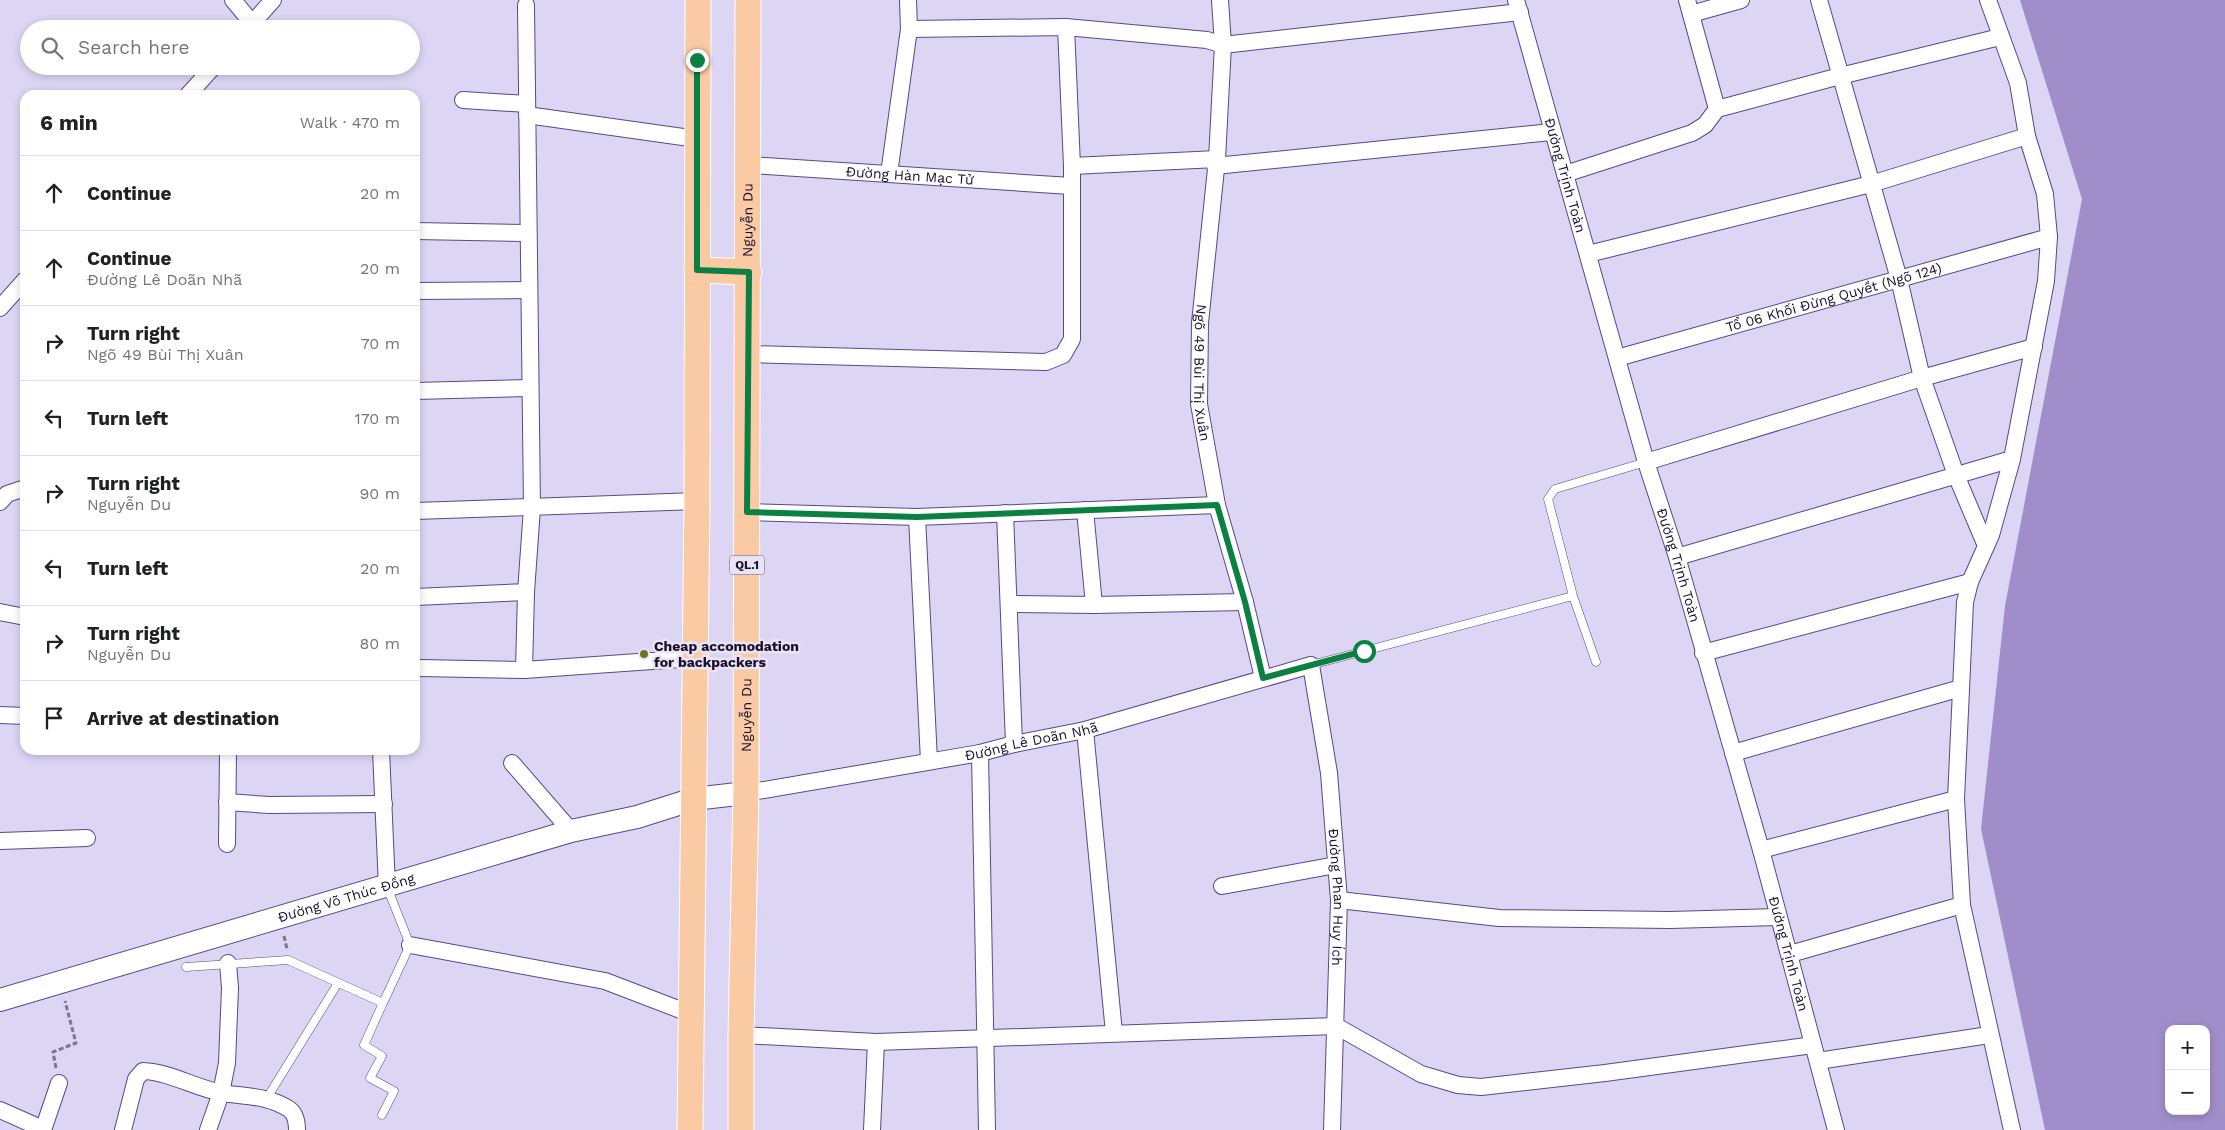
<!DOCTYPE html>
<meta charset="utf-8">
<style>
body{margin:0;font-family:"Work Sans",sans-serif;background:#f6f6f6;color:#202124}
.controls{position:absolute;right:15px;bottom:15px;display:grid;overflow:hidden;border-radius:10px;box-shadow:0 2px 8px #0003}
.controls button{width:45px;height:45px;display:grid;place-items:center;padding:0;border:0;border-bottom:1px solid #e0e0e0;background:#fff;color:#202124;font:25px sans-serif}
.stop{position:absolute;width:15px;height:15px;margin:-11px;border:4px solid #0b8043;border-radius:50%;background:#fff}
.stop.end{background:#0b8043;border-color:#fff;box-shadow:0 1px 5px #0008}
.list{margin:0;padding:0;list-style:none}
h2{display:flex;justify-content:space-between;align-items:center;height:65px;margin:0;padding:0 20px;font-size:21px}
h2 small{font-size:16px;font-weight:400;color:#757577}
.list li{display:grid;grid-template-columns:32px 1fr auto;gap:15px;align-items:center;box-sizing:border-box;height:75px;padding:0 20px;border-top:1px solid #e0e0e0}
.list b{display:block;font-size:19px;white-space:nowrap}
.list p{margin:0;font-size:16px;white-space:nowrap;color:#757577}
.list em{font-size:16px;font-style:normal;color:#757577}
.icon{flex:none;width:28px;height:28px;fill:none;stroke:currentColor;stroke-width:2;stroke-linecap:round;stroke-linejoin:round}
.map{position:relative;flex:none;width:2225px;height:1130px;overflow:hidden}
.search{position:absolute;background:#fff;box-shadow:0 2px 8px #0003;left:20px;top:20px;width:400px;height:55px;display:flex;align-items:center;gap:12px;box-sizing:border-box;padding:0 18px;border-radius:28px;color:#757577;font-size:19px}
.panel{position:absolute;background:#fff;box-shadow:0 2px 8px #0003;left:20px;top:90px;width:400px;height:665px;border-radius:15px}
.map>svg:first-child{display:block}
.forest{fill:#a08eca;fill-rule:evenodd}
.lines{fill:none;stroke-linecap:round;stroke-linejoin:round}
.lane-casing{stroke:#5d468a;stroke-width:9}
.street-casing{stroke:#5d468a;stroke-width:18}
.secondary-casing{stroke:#5d468a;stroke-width:24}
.primary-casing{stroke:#fff;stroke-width:27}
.path{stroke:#7d7491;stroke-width:3;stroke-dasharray:5 2.5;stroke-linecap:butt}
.lane{stroke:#fff;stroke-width:8}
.street{stroke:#fff;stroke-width:16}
.secondary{stroke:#fff;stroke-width:22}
.primary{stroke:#facaa5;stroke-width:25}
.route{stroke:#0b8043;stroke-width:6}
.poi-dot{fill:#697521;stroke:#e8e4f5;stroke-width:2}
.labels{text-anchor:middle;stroke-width:5;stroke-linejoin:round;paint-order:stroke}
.shield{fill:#e8e4f5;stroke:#574f68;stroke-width:1}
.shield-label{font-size:12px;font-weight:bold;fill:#190f2b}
.street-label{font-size:14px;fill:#190f2b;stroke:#e8e4f5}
.poi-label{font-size:14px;font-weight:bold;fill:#190f2b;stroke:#e8e4f5;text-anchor:start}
</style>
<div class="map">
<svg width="2225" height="1130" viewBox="0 0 2225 1130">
<rect width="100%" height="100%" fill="#ddd5f4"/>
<path class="forest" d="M2020,0h205v1130h-180l-64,-301 24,-223 77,-407zM2169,1029h37v82h-37z"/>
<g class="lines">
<g class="lane-casing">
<path id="lane" d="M1596,662l-23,-66 -25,-97 7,-10 91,-27
M1311,665l262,-69
M186,967l102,-7 95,43 27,-58 -23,-58
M267,1098l71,-115
M382,1115l12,-24 -24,-13 12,-22 -18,-11 19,-42"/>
</g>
<g class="street-casing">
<g id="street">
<path d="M233,0l19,23"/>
<path id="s1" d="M1220,0l3,45 -6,114 -17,164 -1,81 18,101 28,97 18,76"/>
<path id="s2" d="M1516,0l130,462 31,95 84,293 75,280"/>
<path d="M1687,0l30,109"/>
<path d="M1819,0l80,279 23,99 34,97 30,71"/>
<path d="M1988,0l30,83 9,53 18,58 4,43 -3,44 -34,178 -21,76 -21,47 -5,20 -9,197 6,106 50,225"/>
<path d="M1691,14l50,-14"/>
<path d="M247,29l26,-29"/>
<path d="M909,29l157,-2 141,13 16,5 297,-33"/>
<path d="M188,95l26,-29"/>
<path d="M463,100l64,4"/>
<path d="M527,115l170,24"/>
<path id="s3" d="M749,165l322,21"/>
<path d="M1072,166l145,-7"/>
<path d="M1215,166l337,-34"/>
<path d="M889,174l20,-145 -1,-29"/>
<path d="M1565,174l127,-41 13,-8 12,-16 123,-33 160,-39"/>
<path d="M415,231l113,2"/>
<path d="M1588,254l283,-70 156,-48"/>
<path d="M415,291l113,-1"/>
<path d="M0,308l25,-28"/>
<path d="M748,354l298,8 17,-7 9,-16v-173l-6,-139"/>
<path id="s4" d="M1617,358l432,-121"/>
<path d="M415,391l114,-3"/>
<path d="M1646,462l276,-84 112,-31"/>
<path d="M0,502l7,-8 18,-6"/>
<path d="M1085,510l9,95"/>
<path d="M415,511l282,-10"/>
<path d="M747,512l170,5 300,-12"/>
<path d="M1005,513l9,231"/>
<path d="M917,517l12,244"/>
<path d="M1677,557l335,-98"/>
<path d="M415,597l111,-5 6,-84 -6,-503"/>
<path d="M1009,604l85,1 151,-3"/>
<path d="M0,612l25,5"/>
<path d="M1703,653l267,-71"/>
<path d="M419,668l105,2 171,-12"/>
<path d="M524,670l2,-78"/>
<path d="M0,715l25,1"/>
<path d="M1085,730l29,303"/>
<path d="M381,750l6,137"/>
<path d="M980,753l7,377"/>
<path d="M1733,753l228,-65"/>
<path d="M512,763l59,68"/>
<path id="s5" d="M746,793l234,-40 34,-9 71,-14 226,-65 18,108 10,127 -7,230"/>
<path d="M227,802l42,3 115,-1"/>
<path d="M0,841l87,-3"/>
<path d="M227,844l1,-94"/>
<path d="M1761,850l195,-51"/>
<path d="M1222,886l114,-21"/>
<path d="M1339,900l160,18 171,2 108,-3"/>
<path d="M410,945l195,36 86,33"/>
<path d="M1790,954l172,-49"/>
<path d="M741,1035l135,7 460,-16 85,48 37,11 23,2 124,-14 208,-28"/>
<path d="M1818,1061l171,-26"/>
<path d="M0,1110l43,19"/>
<path d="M43,1130l16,-47"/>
<path d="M123,1130l13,-51 7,-8c27,1 52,17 79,22 24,4 45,2 67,16 7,5 8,13 8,21"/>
<path d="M208,1130l13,-37 6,-30 3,-75 -2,-25"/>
<path d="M872,1130l4,-88"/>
</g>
</g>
<g class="secondary-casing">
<g id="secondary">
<path id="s6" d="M0,1000l571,-169 66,-14 57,-18 52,-6"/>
</g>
</g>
<g class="primary-casing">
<g id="primary">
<path d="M697,270l52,2"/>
<path d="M690,1130l7,-629 1,-501"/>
<path id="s7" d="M741,1130v-95l5,-242 2,-793"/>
</g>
</g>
<path class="path" d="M284,936l3,13
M56,1068l-3,-16 23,-9 -11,-42"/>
<use href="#lane" class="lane"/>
<use href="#street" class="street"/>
<use href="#secondary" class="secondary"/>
<use href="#primary" class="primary"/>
</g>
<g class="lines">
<path class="route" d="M697,60v210l52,2 -2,240 170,5 300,-12 28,97 18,76 101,-27"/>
</g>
<circle class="poi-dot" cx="644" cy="654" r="5"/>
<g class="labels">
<rect class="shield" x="729.5" y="555.5" width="35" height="19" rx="4"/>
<g class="shield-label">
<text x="747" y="569">QL.1</text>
</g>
<g class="street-label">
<text dy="5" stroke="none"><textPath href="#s3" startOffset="161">Đường Hàn Mạc Tử</textPath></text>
<text dy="5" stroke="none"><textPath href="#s2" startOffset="182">Đường Trịnh Toàn</textPath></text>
<text dy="5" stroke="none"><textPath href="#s7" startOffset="910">Nguyễn Du</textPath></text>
<text dy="5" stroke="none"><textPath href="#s4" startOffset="225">Tổ 06 Khối Đừng Quyềt (Ngõ 124)</textPath></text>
<text dy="5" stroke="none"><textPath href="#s1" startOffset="374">Ngõ 49 Bùi Thị Xuân</textPath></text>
<text dy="5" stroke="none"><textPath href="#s2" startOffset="588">Đường Trịnh Toàn</textPath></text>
<text dy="5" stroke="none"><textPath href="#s7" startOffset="415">Nguyễn Du</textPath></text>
<text dy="5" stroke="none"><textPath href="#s5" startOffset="290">Đường Lê Doãn Nhã</textPath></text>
<text dy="5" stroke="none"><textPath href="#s5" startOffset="814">Đường Phan Huy Ích</textPath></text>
<text dy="5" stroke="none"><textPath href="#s6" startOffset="361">Đường Võ Thúc Đồng</textPath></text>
<text dy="5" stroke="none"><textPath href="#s2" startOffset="992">Đường Trịnh Toàn</textPath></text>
</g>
<g class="poi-label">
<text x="654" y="651">Cheap accomodation<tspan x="654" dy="16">for backpackers</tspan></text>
</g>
</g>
</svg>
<div class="controls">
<button>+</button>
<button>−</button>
</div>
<div class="stop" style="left:1364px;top:651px"></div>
<div class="stop end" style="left:697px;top:60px"></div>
<div class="search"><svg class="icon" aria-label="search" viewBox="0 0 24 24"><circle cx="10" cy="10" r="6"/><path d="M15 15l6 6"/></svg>Search here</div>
<section class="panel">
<h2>6 min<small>Walk · 470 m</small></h2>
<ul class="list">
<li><svg class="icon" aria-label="ahead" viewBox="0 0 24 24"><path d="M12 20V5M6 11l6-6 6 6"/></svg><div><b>Continue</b></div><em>20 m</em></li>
<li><svg class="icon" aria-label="ahead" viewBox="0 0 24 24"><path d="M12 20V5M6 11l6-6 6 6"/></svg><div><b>Continue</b><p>Đường Lê Doãn Nhã</p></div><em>20 m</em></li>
<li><svg class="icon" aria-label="right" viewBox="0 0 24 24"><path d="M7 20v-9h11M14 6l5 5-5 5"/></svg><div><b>Turn right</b><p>Ngõ 49 Bùi Thị Xuân</p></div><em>70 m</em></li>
<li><svg class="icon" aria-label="left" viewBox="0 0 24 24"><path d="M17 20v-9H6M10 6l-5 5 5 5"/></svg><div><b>Turn left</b></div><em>170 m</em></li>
<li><svg class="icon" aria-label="right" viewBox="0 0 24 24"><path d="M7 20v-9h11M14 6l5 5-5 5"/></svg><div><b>Turn right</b><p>Nguyễn Du</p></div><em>90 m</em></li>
<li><svg class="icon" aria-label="left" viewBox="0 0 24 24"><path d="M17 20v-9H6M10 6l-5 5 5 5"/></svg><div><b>Turn left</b></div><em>20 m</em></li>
<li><svg class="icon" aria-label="right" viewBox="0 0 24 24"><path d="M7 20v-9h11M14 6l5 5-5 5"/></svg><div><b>Turn right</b><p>Nguyễn Du</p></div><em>80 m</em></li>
<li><svg class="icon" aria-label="arrive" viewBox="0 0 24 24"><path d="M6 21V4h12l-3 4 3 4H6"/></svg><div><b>Arrive at destination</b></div></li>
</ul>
</section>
</div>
